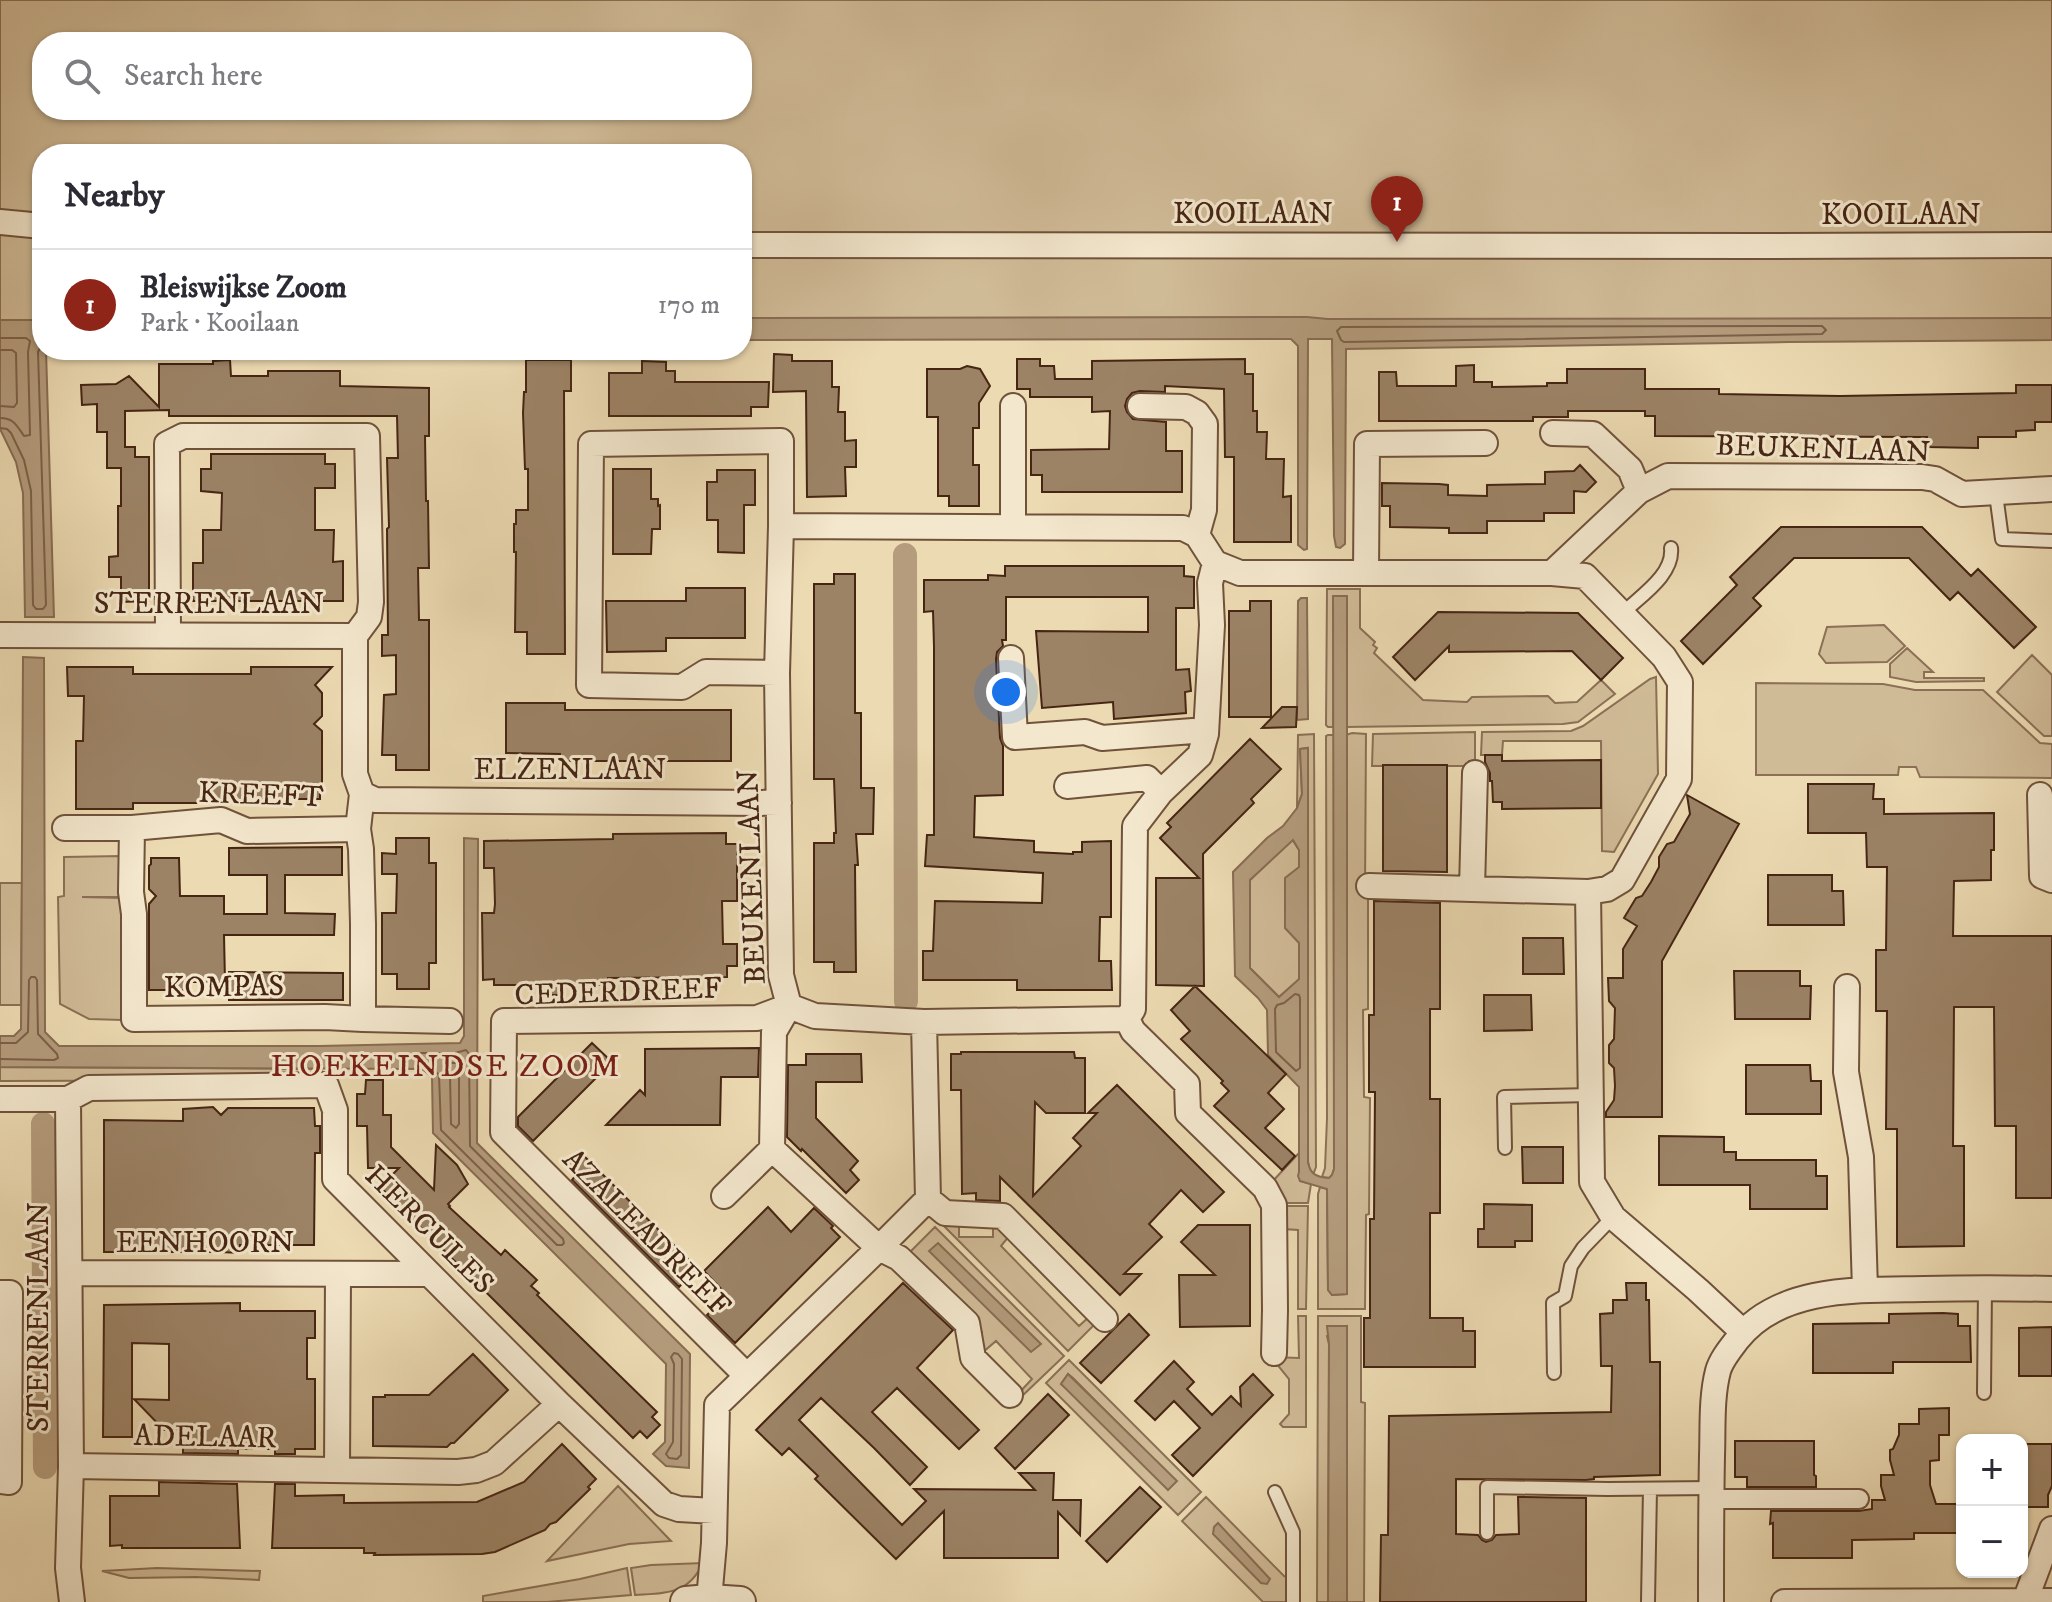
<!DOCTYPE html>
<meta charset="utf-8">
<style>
body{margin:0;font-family:"IM FELL DW Pica",serif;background:#f2f2f3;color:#2b2b33}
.controls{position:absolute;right:24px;bottom:24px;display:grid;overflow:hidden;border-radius:16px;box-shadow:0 2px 6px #0004}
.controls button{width:72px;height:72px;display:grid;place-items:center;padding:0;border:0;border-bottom:2px solid #e1e1e2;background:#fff;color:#2b2b33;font:40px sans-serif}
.you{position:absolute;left:1006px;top:692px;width:28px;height:28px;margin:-20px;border:6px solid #fff;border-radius:50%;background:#1a73e8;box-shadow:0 0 0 12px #1a73e833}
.badge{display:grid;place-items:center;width:52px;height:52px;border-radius:50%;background:#8f2418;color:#fff;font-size:26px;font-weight:700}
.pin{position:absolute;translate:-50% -66px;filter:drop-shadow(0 2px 4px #0008)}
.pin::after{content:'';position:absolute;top:42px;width:28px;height:24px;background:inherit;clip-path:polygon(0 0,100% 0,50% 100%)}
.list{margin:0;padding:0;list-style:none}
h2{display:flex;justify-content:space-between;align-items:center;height:104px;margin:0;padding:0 32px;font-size:34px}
h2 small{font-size:26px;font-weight:400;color:#7c7c81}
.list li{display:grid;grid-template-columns:52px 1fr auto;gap:24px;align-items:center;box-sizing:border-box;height:112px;padding:0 32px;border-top:2px solid #e1e1e2}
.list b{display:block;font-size:30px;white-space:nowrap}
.list p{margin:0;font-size:26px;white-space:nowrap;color:#7c7c81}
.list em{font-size:26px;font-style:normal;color:#7c7c81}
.icon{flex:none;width:44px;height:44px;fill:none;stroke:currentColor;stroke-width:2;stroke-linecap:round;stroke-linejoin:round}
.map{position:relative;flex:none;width:2052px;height:1602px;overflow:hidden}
.search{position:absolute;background:#fff;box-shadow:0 2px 6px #0004;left:32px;top:32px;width:720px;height:88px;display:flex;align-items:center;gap:20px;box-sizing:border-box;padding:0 28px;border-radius:32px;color:#7c7c81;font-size:30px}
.panel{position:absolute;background:#fff;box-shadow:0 2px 6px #0004;left:32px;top:144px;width:720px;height:216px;border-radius:32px}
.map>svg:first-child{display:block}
.green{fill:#d0bb97;stroke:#8b7055;stroke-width:2;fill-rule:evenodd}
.water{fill:#b49c7c;stroke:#886c52;stroke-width:2;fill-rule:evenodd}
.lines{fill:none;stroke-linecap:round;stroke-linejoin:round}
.shore{stroke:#7d6048;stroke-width:2}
.stream{stroke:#886c52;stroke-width:7}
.canal{stroke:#b49c7c;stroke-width:24}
.building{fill:#9c8366;stroke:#462513;stroke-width:2}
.service-casing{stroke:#70523b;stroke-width:16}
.pedestrian-casing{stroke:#70523b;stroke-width:22}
.minor-casing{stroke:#70523b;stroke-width:28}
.tertiary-casing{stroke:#70523b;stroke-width:34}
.service{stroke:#f3e7cd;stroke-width:12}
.pedestrian{stroke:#f3e7cd;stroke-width:18}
.minor{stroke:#f3e7cd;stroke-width:24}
.tertiary{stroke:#f3e7cd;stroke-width:30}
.labels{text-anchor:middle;stroke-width:6;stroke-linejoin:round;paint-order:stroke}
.street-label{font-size:30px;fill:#462513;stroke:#f3e7cd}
.neighbourhood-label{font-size:32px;letter-spacing:2px;fill:#7a1f14;stroke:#f3e7cd}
</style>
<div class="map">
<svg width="2052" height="1602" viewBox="0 0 2052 1602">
<rect width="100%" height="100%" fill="#ecdab2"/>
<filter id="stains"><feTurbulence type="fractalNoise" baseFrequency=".0025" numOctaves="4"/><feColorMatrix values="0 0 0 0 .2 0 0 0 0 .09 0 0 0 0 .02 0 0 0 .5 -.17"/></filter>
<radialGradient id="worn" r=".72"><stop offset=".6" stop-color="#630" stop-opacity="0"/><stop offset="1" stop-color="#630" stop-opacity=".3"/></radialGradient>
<path class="green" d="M0,0h2052v336l-1310,-4v-178h-700v175h-42zM42,42h700v68h-700z
M1327,589h33v39l15,14 -2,3 4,3 -3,5 49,47 44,2 5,-5 76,-1 7,7 22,-1 24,-22 14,14 -37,28 -15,2 -217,3 1,-130 -13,-1 -1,131h-5l-2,-2z
M1884,625l21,21 -18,16 -61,1 -7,-9 8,-27z
M1907,648l26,24h-9v6h60v3l-68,1 -26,-5v-13z
M2032,655l20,20v61h-8l-47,-44z
M1656,677l2,97 -44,78 -12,-1 -1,-110h-98l-1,14h-21l1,-23 89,-1 12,-5 67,-47z
M1756,683l127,1 32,6h68l57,53 12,1v34l-132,-1 -4,-10h-17l-1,8h-142z
M1475,732v28l-6,1v5h-97l1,-32z
M1352,733l14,1 -1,158 3,1v116l-5,1 1,87 6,1 -1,116 -3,1 -1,94h-47v-115l2,-7 7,2 1,101 4,5 15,-1 -1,-559z
M1314,734l2,433 -3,8 -3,-4 -2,-9 -1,-414 -7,1 2,45 -5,14 1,-73z
M1328,735h6v434l-2,6 -3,3 -7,-1 3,-9 2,-50 -1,-382z
M1292,839l7,11v130l-20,17 -29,-29v-88z
M121,856l1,41h-40l40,1v122l-33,-1 -29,-15 -2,-107 6,-1v-39z
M0,883h22l-1,122h-21z
M0,1067l322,2v11l-322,1z
M1299,1153l1,28 11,3 -3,19h-28l-9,-20z
M1281,1206h27l-2,103h-8v-79l-15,-1z
M993,1221l17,14 -9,11 78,80 12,-11 6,7 -29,29 -127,-128 18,-1v15h34z
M935,1227l129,129 -44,42 -3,-3 15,-16 -36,-38 -14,12v-21l-74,-78z
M1298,1316h8v111h-23l-3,-3 9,-10v-35l-18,-22 28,1z
M1318,1316h43v86l4,1 -1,199h-17v-276l-20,10 2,8 -1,258h-11z
M1069,1360l132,132 -23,23 -132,-132zM1068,1374l5,4 103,104 -115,-98z
M618,1486l53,55 -42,3 -82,17z
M1206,1497l78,79 4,2v24h-25l-81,-81z
M703,1563c-15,32 -37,30 -68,32l-4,-27 20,-3z
M157,1568l103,3 -1,9 -63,-3 -67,1 -27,-7z
M627,1568l4,27 -84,7h-64v-6l97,-17z"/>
<path class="water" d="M1307,317l21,2 724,-1v22l-263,2 -443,7 -1,195 -5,4 -4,-1 -2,-11 -2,-197h-24l-1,210 -3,1 -6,-5v-199l-7,-7 -549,1v-22z
M0,320h42v30h4l8,267h-29l-2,-124 -7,-31 -16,-33z
M1333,596h14v698l-15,1 -4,-5 -1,-101 -27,-8 -2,-5 1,-4v-85l-31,-32 -1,-45 -9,-12 -23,-22 -2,-104 34,-34 16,-12 14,-18 5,-14 -2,-45 8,-1v414c2,12 8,15 21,16l3,-3 2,-6zM1293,840l6,10v17l-14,11v50l14,15v36l-20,18 -29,-29v-88z
M1301,598h6l1,121 -11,1 1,-119z
M23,657l21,1 1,374 14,14h260l141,-3 4,-7v-198l14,1 -1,304 213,211 -1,114 -23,-2 -13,-12 12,-12 1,-78 -233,-231 -1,-56 -10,-8 -422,-2v-31h14l7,-7z
M938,1243l103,101 -10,8 -102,-101z
M1327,1326h20v276h-19l1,-258z
M1068,1374l109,107 -9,9 -107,-106z
M1218,1523l52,56 -3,5 -6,-1 -48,-49 1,-7z"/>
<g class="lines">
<path class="shore" d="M1822,326l4,4 -4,4 -478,8 -3,-2 -4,-9 4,-4z
M0,338h26l4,3 -2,11 2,83 -6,1c-7,-10 -10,-18 -24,-18
M0,350h12l4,3 1,50 -3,4 -14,-1
M0,428l7,1 4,4 13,27 7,31 2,114 3,4h7l3,-4 -8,-253 4,-8
M1295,994l4,1 1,3v70l-4,3 -20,-19 -1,-43 2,-4 7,-2z
M0,1043h16l12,-11 1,-52 2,-3h4l2,3 1,54 19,20 1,4 -4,2 -54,-1
M466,1050l3,4 1,92 93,93 1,4 -2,2h-5l-116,-115 -2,-55 -12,-12 -8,-3 -2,-4 4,-3h34z
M451,1063h6l2,3v58l-3,4 -5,-4 -1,-48 -3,-9z
M674,1353l4,1 4,5 -1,96 -4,4 -8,-1 -3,-4 7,-12 1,-78 -3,-7z"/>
<path class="stream" d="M217,151l117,3"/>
<path class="canal" d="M905,555l1,446
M43,1124l2,343"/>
</g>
<path class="building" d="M774,354l18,1v6h40v26h7l-1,25h7v29l11,-1v27h-11l1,29 -39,1 -1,-106 -33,1z
M1017,359h23v7h14l1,13h37v-18l153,-2v15h8v37h4v21h10l-1,27h18l-1,38 8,-1v46h-57v-85h-9l-1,-68 -59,-3v6l-25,-1 -8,2 -5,6 -2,7 2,6 6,7 33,3v29h16v41h-140v-17h-11v-25l78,-1 1,-38 -18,1v-15h-62v-8h-13z
M230,360l1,16h37v-5h72v15l89,2v48h-4l1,65h2l1,67h-11l1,52h10v150h-33v-15h-14l2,-60 12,-1v-39l-14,1v-21h6l-1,-106 2,-2 -2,-69h11l-1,-42h-228v-6l-44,1v36h10v10h14v144l-28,1v-25h-12v-20l9,-1v-50h3v-38h-14v-36h-10v-28l-15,1 -1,-20 35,-1 13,-8 30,31v-43h54v-3z
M526,360h45v31h-7l1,263h-38v-22h-12l1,-80h-2v-28h2v-14h12v-41h-3l-2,-56 1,-21h2z
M642,361l24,1v9h9v11h94l-1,25h-17v9h-142v-43h33z
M1474,365v17h18v5l55,-1v-3h20v-14h78v20h74v5l121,2 176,-3v-8h36v37h-17v8l-19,1v6h-38v11l-51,-1v-10l-272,-1v-20h-10v-5h-77v6h-35v4h-154v-49h17l1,14h59v-20z
M967,366l13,3 10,17 -11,17v25h-6v37h6v41h-30v-10h-11v-79h-11v-48h33z
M211,454h114v10h10v24h-20v42h19l-1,32 10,-1v40h-150v-38h10v-33h18l1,-37 -21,-2v-22h10z
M1580,465l16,17 -10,10 -12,-1v22h-30v8h-57v12h-38v-5l-59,-1v-21h-8v-23l57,1 9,1v10l39,1v-11l58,-1v-12l29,-1z
M613,469h38v30h7v7l2,-1v24h-8l-1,25h-38z
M717,470h38v35h-11v48l-26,-1v-32h-11v-38h10z
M1781,527h141l49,49 7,-7 58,58 -22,21 -56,-56 -8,8 -41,-42h-115l-41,40 8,8 -58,58 -22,-23 56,-56 -7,-8z
M1005,566h179v10l10,1v31h-18v62l13,-1 2,22 -6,1 1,21 -72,6 -1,-17 -71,6 -6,-77 112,1v-35h-142v43h-4l1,6 -6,6 -1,7 4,79 3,8v49l-28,1 -1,41 60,4v11l39,2v-2h9v-10l29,-1v76h-11l-1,44h12l1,29h-95v-10h-94v-29h10l2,-50 107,2 1,-30 -118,-7 2,-31h7v-188l-1,-36 -9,1v-32h64v-5l17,1z
M834,574h21v139h6v75h13l-1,46h-17l2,31h-3l1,107h-22v-10h-20v-119h20v-10h2l-2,-54h-20v-195h20z
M686,588h59v50h-79v13l-59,1 -1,-51h80z
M1250,601h21v116h-42v-106h21z
M1438,612l140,1 45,45 -22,22 -29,-29 -123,1v-6l-34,34 -22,-23z
M67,667h66v7h118v-7h81l-17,18 7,8v23l-8,8 8,7v60l-2,2v6h-75v4h-112v6h-57v-68h7l1,-45h-16z
M506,703h59v7h166v51h-171v-7l-54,-1z
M1282,707h15l-1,20 -34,1z
M1250,739l31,30 -30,30 3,4 -51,51 1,132 -48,-1v-107h43l-39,-40 11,-11 -4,-4z
M1485,755h17v6l99,-1v48l-99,1v-7h-9l-1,-21h-2v-8l-5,-11z
M1383,765h64v107l-64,-1z
M1808,784h66l-1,15h11v15l110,-1v37h-3v30l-37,1 -1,55h99v262h-36v-72h-21l-1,-119h-40l-1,139h11v100l-67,1v-118h-11l1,-118h-11v-61h10l1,-83h-20l-1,-34h-58z
M1687,795l52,29 -77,137v156h-56v-5l8,-12 1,-14 -1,-18 -5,-5v-18l5,-6 1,-31 -6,-7 -1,-23h15v-29l14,-23 -13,-8 12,-20 6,-2 9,-14 8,-15v-10l8,-13 7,-2 16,-28z
M726,833v11h11v57h-15l1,43h14v22h-10v11l-119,1v7h-47v10h-20v-10h-47v-6l-11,1 -1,-67h12l1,-9 -1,-36h-10v-27l129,-2v-5z
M396,838h33v25h7v100h-7v26h-32v-15h-15v-61h14l1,-39h-15v-21l14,1z
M342,847v28h-57v38l50,1 -1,21h-110l1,47h-37v8h-39v-86l7,-8 -7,-7v-23l2,-2v-6h28l1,38h44v18h43v-39h-38v-27z
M1768,875h64v16h11l1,34h-76z
M1374,901l66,2v106h-10v90h10v114h-10v105h33v13h12v36h-111v-49h6v-99h4l1,-127h-6v-77h5z
M1523,938h40l1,36h-41z
M1734,971h66v15h11l-1,33h-75z
M229,972l114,1v27h-114z
M1195,986l91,88 -18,19 16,16 -19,19 30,28 -13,14 -68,-64 15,-15 -8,-8 2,-2 -42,-42 9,-8 -19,-21z
M1484,995h47l1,35 -48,1z
M592,1043l20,19 -79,79 -15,-15v-9z
M759,1048l-1,29h-37l-1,48h-114l34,-35 5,5v-46z
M961,1052h113l1,6h10v55h-39l-11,-11 -2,94 48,-50 -8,-8 24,-25h-9l29,-28 107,107 -21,20 -22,-22 -32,34 13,13 -38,37h17l-21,21 -120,-118v24l-24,-1v-7l-14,1 -1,-104h-10v-36h10z
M806,1054h55l1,28h-46v36l42,43 -8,9 9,10 -13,13 -44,-44 -1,2 -14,-14 1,-72h18z
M1746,1065h64l1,16h10v33h-75z
M366,1080h17v35h8v32l43,43 2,-45 21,20 11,19 -20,20 2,2 -1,1 52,48 4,-5 32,30 -6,6 8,7 -2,2 120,117 -5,5 8,8 -13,13 -7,-7 -7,7 -253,-251 19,-19h-31l-1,-42h-10v-32h8z
M213,1107l8,8 7,-7h86l1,18h5v27h-5l-1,92h-48l-9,-8 -7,8h-10v8l-20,-1h-116v-132l79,1v-12z
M1659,1136l65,1v15h12v8h80v16h11v33h-77v-24h-91z
M1522,1147h41v36h-40z
M580,1152l117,116 -18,19 -107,-107 4,-5 -10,-10z
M1484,1204l48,1v36h-17v6h-37v-18h6z
M768,1207l23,25 23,-24 19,18 -2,2 9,9 -105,106 -28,-28 20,-20 -23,-24z
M1198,1225h52v101l-70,1 -1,-52h36l-34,-33z
M903,1283l50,47 -36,38 62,62 -20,19 -62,-61 -25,24 55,55 -17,18 -36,-37 -53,-50 -22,22 103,105 24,-24 -12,-12 121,1 -16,-17h35l-1,27h28l-1,35 -22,-23v46h-114v-47l-48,48 -81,-80 3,-3 -29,-28 -7,7 -26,-25z
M1626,1283h20v17h3l1,62h10v113l-66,2v2l-8,1 -130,-1v55l22,1 4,5 4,2 6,-2 4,-5 23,-1 -1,-37 68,1v104h-206l1,-67h7l1,-119 222,-4 1,-46h-11l-1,-52 13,-1v-13h14z
M240,1303v8h75v27h-8v41h8v70h-20v5h-20v-5h-37v5l-55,-1v-24l-19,1 -30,-31 35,1v-56l-37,-1v94h-29l1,-132z
M1943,1313l15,1v12h12l1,36h-78v11h-80v-49l76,-1v-9z
M1129,1314l20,21 -48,48 -21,-20z
M2052,1327v49h-33v-48z
M473,1354l35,36 -54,53h-3l-4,4 -74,-1v-49h12v-2h44z
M1174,1361l20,21 -7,7 25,26 19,-19 10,10 -1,-19 13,-13 20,21 -80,81 -21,-21 28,-27 -26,-27 -19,19 -20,-19z
M1048,1394l21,21 -54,54 -20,-21z
M1949,1408v27h-10v25l-9,1v24l6,19h25l1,29h-48v6l-62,1v18h-79v-35l-3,1 1,-13h88l13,-2v-9h13l-4,-14v-11h13l-4,-15v-10l3,-1 6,-14v-11h20v-15z
M1735,1441h79v34l2,1v11h-69v-10h-12z
M562,1444l34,35 -8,8 2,2 -34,33 -6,2 -5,6 -50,22 -13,2 -108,1 1,-2h-11v-5h-92l3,-64h20v12l49,-1v8l133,-1 47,-20z
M2022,1444h30v42l-4,9v12h-26z
M159,1482l78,2 3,64h-118v-3l-12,1v-50h49z
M1140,1487l21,20 -54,55 -21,-21z"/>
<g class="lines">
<g class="service-casing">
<path id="service" d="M1996,494l6,45 50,2
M1622,614c18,-18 52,-39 49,-66
M1505,1148l-1,-51 87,-2
M1554,1373l-1,-70 12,-7 6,-30 12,-18 30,-31
M1984,1393l1,-105
M1275,1492l18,40v70
M1487,1533v-46l121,2 104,-1
M1648,1602l2,-113"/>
</g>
<g class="pedestrian-casing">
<path id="pedestrian" d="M1712,1499h147"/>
</g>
<g class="minor-casing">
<path id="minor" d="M0,222l42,4
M742,245l1020,1 290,-1
M1140,406l46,1 11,6 8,11 -1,86 -7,25
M1553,433l40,1 37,35 9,22
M1013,527v-121
M1366,573l1,-129 118,-1
M1552,573l33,3 79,81 16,25 -1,97 -57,101 -15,9 -19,3 4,290 21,35 85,73 45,42
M168,634l-1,-190 16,-8h184l4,166 -2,15 -14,19
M0,635l355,1v138l7,20 -4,35 3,20 2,75v95l-38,-2 -191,2v-105l-3,-22 1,-64
M1011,658l4,79 70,-5 17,6 91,-7 13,3
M777,673l-71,-1 -24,15 -93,-2 2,-241 190,-3v85
M1067,786l80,-8 14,14
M362,794l13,6 404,3
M2040,795l2,81 10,4
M65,828h67l89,-8 26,11 111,-2
M1369,886l103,3 3,-116
M1472,889l116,3
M1847,987l-1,85 15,85 4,133
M789,1006l-15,26 -2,117 107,99 20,10 68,65 6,35 37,37
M363,1019l87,2
M1127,1019l6,-10 2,-183 26,-34 39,-37 6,-21 6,-109 -2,-42 5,-20
M924,1022l203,-3 6,12 54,53 1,29 77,75 9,17 1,105 -1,43
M0,1099h68l3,367 -3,102 4,34
M68,1099l21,-11 237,-3 9,25v69l224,225 105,100 15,5 35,2
M724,1196l48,-47
M928,1199l17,14 58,3 102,103
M71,1273l358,1
M0,1293h10l-1,189 -9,-1
M747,1376l-244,-244 1,-111 253,-3 32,-12
M71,1466l387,6 18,-2 18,-7 65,-59
M337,1470l1,-195
M709,1600l5,-57 3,-138 162,-157 49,-49 -4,-177 -109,-6 -26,-10 -8,-31 -4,-302 4,-147 402,2 14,7 18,28 25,10h312l87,-82 29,-15 254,1 13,2 27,15 90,-5
M2025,1601h27
M1711,1602c0,-49 0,-97 1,-146 1,-28 -1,-58 6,-85 3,-11 12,-22 19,-31 42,-55 126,-50 187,-51 43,-1 85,-1 128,0
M1784,1602l241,-1 27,-72"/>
</g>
<g class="tertiary-casing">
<path id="tertiary" d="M686,1602l23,-2 31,2"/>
</g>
<use href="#service" class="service"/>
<use href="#pedestrian" class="pedestrian"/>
<use href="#minor" class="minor"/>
<use href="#tertiary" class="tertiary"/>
</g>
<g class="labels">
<g class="street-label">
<text x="1253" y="223">KOOILAAN</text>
<text x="1901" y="224">KOOILAAN</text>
<text transform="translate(1823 448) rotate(2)" y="10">BEUKENLAAN</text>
<text x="209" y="613">STERRENLAAN</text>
<text x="570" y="779">ELZENLAAN</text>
<text transform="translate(261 794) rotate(2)" y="10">KREEFT</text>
<text transform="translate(751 877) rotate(-92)" y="10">BEUKENLAAN</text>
<text transform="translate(224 986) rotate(-1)" y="10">KOMPAS</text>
<text transform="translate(618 991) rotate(-2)" y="10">CEDERDREEF</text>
<text transform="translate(430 1229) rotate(45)" y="10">HERCULES</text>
<text transform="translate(647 1232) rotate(45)" y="10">AZALEADREEF</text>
<text x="205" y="1252">EENHOORN</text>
<text transform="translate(38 1317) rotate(-90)" y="10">STERRENLAAN</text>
<text transform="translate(205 1436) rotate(1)" y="10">ADELAAR</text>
</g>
<g class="neighbourhood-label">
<text x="446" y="1076">HOEKEINDSE ZOOM</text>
</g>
</g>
<rect width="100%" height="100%" filter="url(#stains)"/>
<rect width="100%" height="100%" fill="url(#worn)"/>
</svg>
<div class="controls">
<button>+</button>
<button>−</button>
</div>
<div class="you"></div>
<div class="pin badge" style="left:1397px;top:242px">1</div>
<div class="search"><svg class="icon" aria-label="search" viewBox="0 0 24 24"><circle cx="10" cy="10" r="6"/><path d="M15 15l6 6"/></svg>Search here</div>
<section class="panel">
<h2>Nearby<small></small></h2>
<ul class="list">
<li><span class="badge">1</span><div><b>Bleiswijkse Zoom</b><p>Park · Kooilaan</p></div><em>170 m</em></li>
</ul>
</section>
</div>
